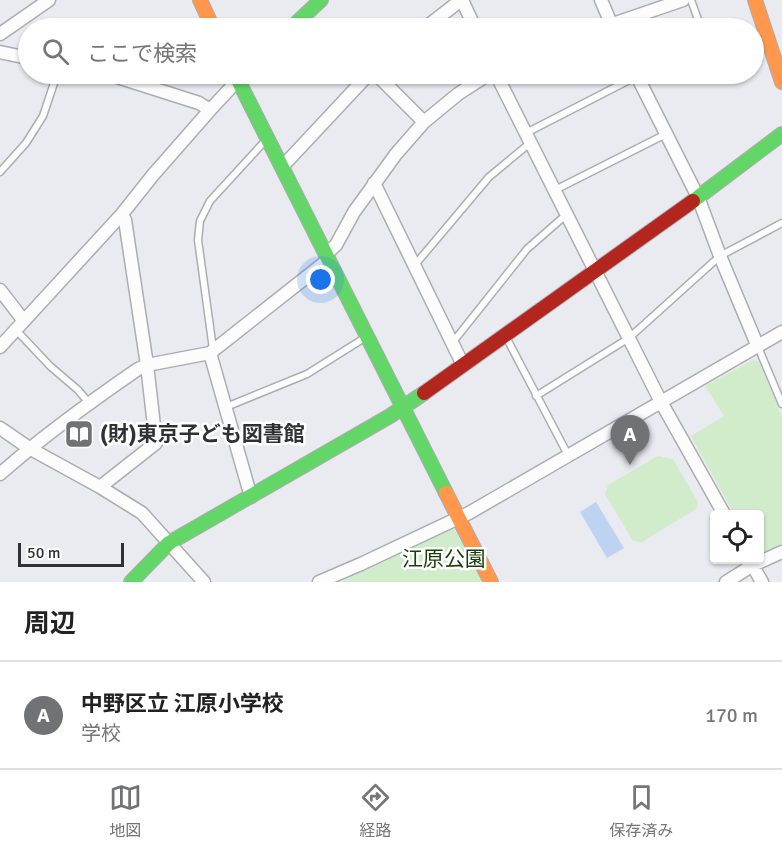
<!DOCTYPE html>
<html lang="ja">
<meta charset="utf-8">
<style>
body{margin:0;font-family:Signika,"Noto Sans JP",sans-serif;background:#f2f2f2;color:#222}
.controls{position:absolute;right:18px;bottom:18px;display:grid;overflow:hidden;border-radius:6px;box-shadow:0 2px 4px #0004}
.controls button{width:54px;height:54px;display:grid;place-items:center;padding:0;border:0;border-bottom:2px solid #e0e0e0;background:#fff;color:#222;font:30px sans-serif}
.scale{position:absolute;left:18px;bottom:15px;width:106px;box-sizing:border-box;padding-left:6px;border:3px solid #2f3134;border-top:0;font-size:16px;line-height:21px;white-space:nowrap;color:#2f3134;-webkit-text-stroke:4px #fff;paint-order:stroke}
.you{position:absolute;left:321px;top:280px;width:21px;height:21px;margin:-15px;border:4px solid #fff;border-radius:50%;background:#1a73e8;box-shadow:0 0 0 9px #1a73e833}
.badge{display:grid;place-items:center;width:39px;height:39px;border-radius:50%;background:#707276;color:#fff;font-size:20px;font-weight:700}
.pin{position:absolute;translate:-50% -50px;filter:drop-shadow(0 2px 3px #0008)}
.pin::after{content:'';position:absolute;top:32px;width:21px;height:18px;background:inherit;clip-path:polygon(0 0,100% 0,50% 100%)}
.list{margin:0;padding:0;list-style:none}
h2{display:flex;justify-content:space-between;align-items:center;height:78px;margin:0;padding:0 24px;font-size:26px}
h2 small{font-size:20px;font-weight:400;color:#767676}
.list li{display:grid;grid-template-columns:39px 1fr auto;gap:18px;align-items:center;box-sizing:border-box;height:108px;padding:0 24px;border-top:2px solid #e0e0e0}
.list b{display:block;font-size:22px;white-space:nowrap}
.list p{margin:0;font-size:20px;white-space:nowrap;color:#767676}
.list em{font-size:20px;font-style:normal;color:#767676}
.icon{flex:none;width:33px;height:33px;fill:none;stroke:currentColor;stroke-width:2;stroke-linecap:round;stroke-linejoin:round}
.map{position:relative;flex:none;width:782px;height:582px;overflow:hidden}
.search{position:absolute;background:#fff;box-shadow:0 2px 4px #0004;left:18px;right:18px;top:18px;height:66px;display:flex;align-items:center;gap:15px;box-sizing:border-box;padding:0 21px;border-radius:33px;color:#767676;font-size:22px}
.sheet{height:186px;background:#fff}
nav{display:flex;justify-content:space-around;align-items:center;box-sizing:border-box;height:84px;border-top:2px solid #e0e0e0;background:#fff;font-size:16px;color:#767676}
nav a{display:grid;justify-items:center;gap:3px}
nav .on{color:#707276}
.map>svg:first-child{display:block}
.green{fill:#d0eccb}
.water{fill:#bed2f2}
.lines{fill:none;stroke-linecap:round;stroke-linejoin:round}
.lane-casing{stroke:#acadb1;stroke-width:9}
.street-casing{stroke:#acadb1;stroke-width:15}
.fast-casing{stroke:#acadb1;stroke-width:16}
.slow-casing{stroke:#acadb1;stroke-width:16}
.jam-casing{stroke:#acadb1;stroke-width:16}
.lane{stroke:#fcfcfd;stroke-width:6}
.street{stroke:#fcfcfd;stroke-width:12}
.fast{stroke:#63d668;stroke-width:14}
.slow{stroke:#ff974d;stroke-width:14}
.jam{stroke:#b3261e;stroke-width:14}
.labels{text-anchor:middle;stroke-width:5;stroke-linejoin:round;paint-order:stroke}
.poi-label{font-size:21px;font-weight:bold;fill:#2f3134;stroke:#fff;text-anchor:start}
.park-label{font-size:21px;fill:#1a3d0a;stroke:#fff}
</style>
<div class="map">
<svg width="782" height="582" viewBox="0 0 782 582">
<rect width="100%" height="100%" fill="#e9ebf0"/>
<path class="green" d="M753,360l6,1 23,56v128l-20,9 -2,-1v-39h-26l-43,-78 33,-20 -19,-30z
M658,456l15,3 25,43 -2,7 -54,33 -9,-1 -28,-47 3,-9z
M454,528l28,54h-141z"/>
<path class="water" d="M596,502l28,46 -17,10 -27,-46z"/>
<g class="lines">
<g class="lane-casing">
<path id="lane" d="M691,0l10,28
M526,133l111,-57 8,-2
M0,172l26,-29 17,-27 14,-42
M555,190l111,-56
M414,266l75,-89 41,-34
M16,330l34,36 28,24 11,13
M506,337l62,118
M453,342l74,-93 40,-35
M758,347l24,57
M213,349l-15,-109 2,-19 10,-20 55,-60
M536,396l93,-58 91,-82 62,-33
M226,407l81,-33 59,-37"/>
</g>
<g class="street-casing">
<path id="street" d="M462,0l13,28
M601,0l12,28
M425,28l36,-28
M601,28l82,-28
M0,34l49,-34
M0,52l28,6
M108,74l91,29 11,7
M376,74l48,48
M496,74l165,328 63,112
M636,74l62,123 22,59 38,91
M282,167l87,-93
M374,183l89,182
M326,254l10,-9 18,-33 42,-58 28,-32 34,-28 31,-20
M0,290l24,31
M0,347l122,-133 31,-39 57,-65 28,-30
M210,353l41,144
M0,428l29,20 71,39 42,26 62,69
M0,474c43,-38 90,-72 138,-105l9,-4 63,-12 118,-93
M100,487l56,-44 -9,-78 -22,-145 -3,-6
M750,561l12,21
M319,582l42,-18 108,-51 313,-181
M726,582l27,-17 29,-13"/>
</g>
<g class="fast-casing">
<path id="fast" d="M291,28l30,-28
M235,74l211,419
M693,201l89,-67
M131,582l38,-39 221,-127 34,-23"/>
</g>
<g class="slow-casing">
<path id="slow" d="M200,0l13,28
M755,0l27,82
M446,493l45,89"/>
</g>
<g class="jam-casing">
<path id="jam" d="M424,393l269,-192"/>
</g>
<use href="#lane" class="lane"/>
<use href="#street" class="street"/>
<use href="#fast" class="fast"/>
<use href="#slow" class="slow"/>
<use href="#jam" class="jam"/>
</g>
<defs>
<g id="library-square" transform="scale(1.5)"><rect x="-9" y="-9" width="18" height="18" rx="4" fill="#707276" stroke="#fff"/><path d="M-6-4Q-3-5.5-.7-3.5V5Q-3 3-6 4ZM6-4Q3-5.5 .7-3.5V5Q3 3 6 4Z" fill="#fff"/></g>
</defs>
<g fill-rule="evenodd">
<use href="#library-square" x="79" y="434"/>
</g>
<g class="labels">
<g class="poi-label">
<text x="100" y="441">(財)東京子ども図書館</text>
</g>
<g class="park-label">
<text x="444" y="566">江原公園</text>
</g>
</g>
</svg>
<div class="controls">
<button><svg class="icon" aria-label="locate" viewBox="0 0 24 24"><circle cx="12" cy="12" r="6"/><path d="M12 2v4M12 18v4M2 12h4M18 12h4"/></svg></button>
</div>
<div class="scale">50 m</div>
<div class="you"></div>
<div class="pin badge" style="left:630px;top:465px">A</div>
<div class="search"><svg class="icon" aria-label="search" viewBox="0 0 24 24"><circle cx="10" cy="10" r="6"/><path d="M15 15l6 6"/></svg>ここで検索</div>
</div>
<section class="sheet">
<h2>周辺<small></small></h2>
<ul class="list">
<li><span class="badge">A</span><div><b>中野区立 江原小学校</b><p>学校</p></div><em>170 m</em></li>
</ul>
</section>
<nav>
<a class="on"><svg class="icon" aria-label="map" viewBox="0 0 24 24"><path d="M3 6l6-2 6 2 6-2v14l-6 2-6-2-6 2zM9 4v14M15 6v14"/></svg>地図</a>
<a><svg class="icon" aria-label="directions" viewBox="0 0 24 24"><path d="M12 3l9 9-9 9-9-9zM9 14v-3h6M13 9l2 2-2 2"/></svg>経路</a>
<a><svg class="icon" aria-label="saved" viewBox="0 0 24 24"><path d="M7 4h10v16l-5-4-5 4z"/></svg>保存済み</a>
</nav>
